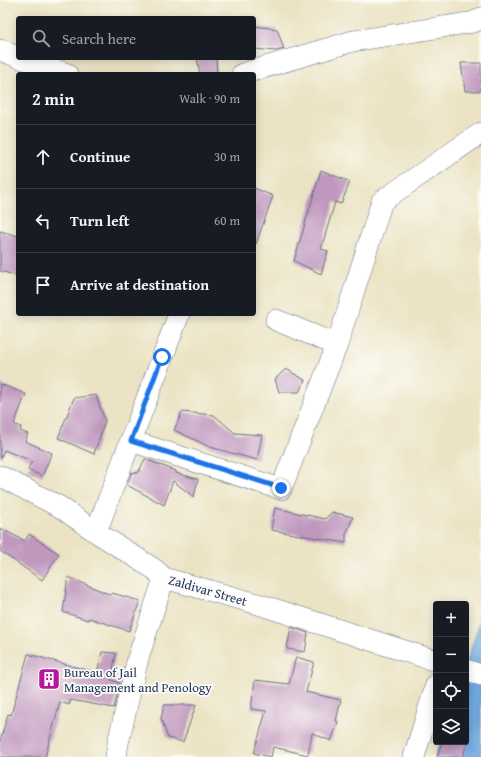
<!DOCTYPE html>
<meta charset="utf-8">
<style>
body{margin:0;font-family:"Gentium Book Plus",serif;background:#242831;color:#f1f3f6}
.controls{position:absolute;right:12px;bottom:12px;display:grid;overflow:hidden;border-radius:4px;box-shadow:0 2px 10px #0003}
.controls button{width:36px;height:36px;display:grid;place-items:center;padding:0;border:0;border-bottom:1px solid #363941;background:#171b24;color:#f1f3f6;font:20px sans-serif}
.stop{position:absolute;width:12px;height:12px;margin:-9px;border:3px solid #1a73e8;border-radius:50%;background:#fff}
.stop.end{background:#1a73e8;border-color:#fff;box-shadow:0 1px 4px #0008}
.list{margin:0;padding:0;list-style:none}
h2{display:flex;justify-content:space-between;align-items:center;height:52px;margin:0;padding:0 16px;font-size:17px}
h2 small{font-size:13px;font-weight:400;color:#9ea1a6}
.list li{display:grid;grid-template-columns:26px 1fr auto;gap:12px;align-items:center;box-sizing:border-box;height:64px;padding:0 16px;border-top:1px solid #363941}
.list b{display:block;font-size:15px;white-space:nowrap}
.list em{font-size:13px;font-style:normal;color:#9ea1a6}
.icon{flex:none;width:22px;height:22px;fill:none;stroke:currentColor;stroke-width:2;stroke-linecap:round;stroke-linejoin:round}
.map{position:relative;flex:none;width:481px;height:757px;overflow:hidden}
.search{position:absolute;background:#171b24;box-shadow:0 2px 10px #0003;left:16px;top:16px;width:240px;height:44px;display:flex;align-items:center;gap:10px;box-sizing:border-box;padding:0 14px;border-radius:4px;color:#9ea1a6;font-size:15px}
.panel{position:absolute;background:#171b24;box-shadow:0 2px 10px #0003;left:16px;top:72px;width:240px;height:244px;border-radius:4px}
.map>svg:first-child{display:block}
.water{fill:#6fa8df;stroke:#456c9e}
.building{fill:#c098be}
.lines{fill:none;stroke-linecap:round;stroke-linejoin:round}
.minor-casing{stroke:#646e81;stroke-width:22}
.minor{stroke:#fff;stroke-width:21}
.route{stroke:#1a73e8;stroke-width:5}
.labels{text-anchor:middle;stroke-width:3.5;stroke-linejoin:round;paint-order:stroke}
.street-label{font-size:13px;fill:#1b2f5e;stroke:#fdfcf7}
.poi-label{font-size:13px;fill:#1b2f5e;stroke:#fdfcf7;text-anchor:start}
</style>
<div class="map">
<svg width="481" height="757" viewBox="0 0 481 757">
<rect width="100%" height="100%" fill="#fdfcf7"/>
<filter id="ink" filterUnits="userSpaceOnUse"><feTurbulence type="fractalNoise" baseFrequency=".025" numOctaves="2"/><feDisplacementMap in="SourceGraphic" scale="8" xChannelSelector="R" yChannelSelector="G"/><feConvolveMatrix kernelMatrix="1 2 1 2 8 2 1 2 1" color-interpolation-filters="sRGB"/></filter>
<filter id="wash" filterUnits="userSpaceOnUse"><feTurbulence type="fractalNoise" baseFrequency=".012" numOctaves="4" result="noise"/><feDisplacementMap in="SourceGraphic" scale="16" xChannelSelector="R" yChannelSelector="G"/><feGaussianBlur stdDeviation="0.9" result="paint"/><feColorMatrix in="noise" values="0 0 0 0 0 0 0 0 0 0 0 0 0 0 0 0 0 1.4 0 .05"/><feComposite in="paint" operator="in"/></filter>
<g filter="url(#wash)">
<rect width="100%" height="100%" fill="#ebe3c3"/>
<path class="water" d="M481,617v140h-46l5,-15h26v-77z"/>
<g id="blocks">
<path class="building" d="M254,26l23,3 7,20 -8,2 -22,-2z
M197,58h19l1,16h-17z
M461,63h20v28h-16z
M321,170l29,12 -9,22 -6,-2 -14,47 7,2 -7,23 -27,-13z
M254,188l19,8 -17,48 -2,-1z
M0,231l18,5v40l-18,-5z
M286,369l19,11 -6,12h-20l-4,-13z
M0,384l26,10 -12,30 7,3 -1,4 8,3 -3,7 27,12 -10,23 -14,-6 4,-9 -28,-11 -3,8h-1z
M96,395l9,26 -11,33 -36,-16 16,-40z
M182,412l32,3 21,18 27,2 -5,25 -47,-13 -36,-17z
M145,459l31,12v2l22,6 -4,18 -21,-16 -9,24 -37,-20 5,-13 6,1z
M275,508l50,11 7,-7 21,5 -7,17v9l-75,-13z
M0,528l25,13 4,-7 30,20 -17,26 -42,-29z
M68,577l43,18 1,-2 28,8 -11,30 -40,-13 -1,2 -25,-8z
M291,627l17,6 -3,19 -18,-3z
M102,652l14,1 -5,27 9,3 -6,25 -43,-8 -2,5 -9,-3 -15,55h-45v-16l8,-27 3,1 17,-61 69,19z
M296,657l18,5 -8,30 35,8 -5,21 2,1 -7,19 -19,-8 -4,22 -35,-8 -2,10 -17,-4 12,-42 -15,-2 4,-29 34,4z
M164,705h32l-13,37 -15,-4 -7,-19z
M442,742h25l-4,15h-26z"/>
</g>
</g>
<g filter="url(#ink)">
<use href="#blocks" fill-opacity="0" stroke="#646e81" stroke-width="1"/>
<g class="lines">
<g class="minor-casing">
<path id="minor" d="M0,50l18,7
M21,58l46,16
M242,74l111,-33 121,-19 7,-4
M276,320l61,25
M131,441l150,48 56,-144 45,-144 99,-68
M0,476l60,31 36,25 58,37 10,9 94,26 178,57
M96,532l83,-218
M466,670l15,5
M116,757l2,-14 20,-85 26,-80
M414,757l22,-72"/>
</g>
<use href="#minor" class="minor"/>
</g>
</g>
<g class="lines" filter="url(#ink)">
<path class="route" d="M162,357l-31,84 150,47"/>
</g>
<defs>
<g id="building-square" transform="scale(1.15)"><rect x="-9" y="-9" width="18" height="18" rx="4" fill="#b5179e" stroke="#fdfcf7"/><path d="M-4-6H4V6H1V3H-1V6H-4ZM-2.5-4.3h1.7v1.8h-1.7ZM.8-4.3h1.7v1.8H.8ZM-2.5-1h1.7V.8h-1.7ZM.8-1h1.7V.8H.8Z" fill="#fff"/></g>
</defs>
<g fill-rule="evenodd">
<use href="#building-square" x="49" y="679"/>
</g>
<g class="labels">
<g class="street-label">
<text transform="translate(208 590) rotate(16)" y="5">Zaldivar Street</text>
</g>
<g class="poi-label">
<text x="64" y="677">Bureau of Jail<tspan x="64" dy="15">Management and Penology</tspan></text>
</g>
</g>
</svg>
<div class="controls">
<button>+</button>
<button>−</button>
<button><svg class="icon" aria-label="locate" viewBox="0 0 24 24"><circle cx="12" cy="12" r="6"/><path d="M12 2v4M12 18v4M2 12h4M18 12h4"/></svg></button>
<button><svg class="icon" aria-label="layers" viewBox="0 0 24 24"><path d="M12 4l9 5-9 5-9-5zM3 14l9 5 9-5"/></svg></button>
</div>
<div class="stop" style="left:162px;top:357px"></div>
<div class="stop end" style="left:281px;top:488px"></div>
<div class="search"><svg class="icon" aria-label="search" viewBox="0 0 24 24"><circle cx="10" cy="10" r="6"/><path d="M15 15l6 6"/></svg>Search here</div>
<section class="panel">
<h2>2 min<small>Walk · 90 m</small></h2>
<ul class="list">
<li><svg class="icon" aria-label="ahead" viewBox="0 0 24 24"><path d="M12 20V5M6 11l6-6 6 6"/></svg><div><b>Continue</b></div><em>30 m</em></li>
<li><svg class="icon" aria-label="left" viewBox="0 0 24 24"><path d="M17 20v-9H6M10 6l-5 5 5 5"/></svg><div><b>Turn left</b></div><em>60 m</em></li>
<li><svg class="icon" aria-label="arrive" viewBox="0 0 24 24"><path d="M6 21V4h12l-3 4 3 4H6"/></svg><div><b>Arrive at destination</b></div></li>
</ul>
</section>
</div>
